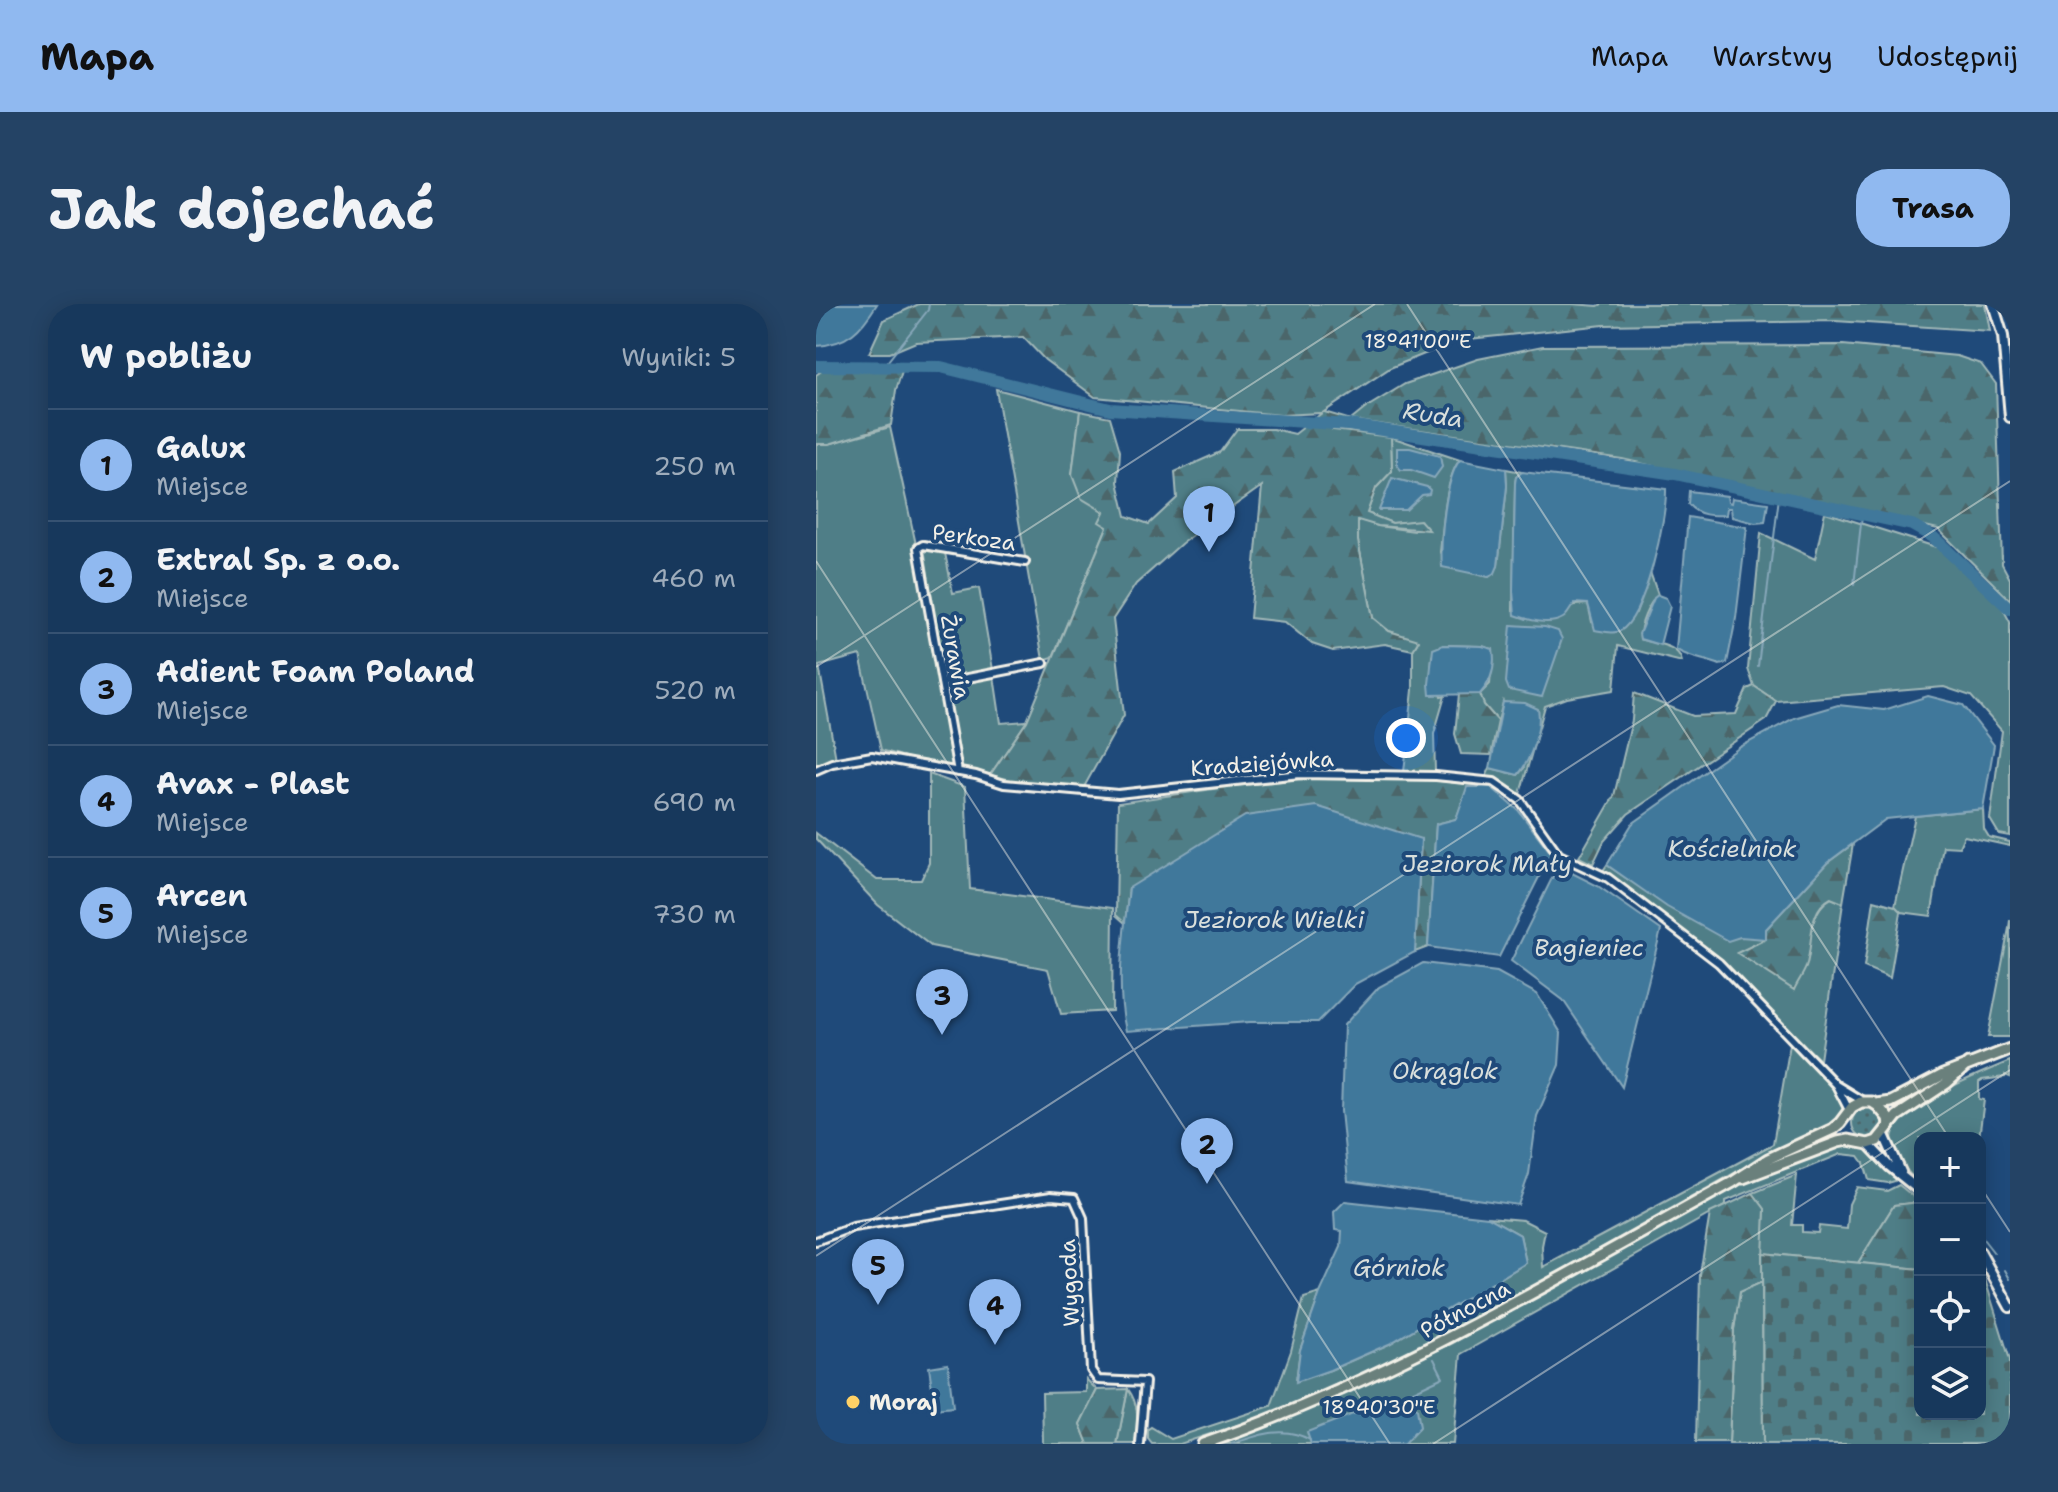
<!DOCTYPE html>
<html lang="pl">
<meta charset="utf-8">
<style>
body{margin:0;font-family:"Shantell Sans",sans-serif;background:#244365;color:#f1f3f6}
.controls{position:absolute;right:24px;bottom:24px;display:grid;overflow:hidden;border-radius:16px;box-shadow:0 4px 20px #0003}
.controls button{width:72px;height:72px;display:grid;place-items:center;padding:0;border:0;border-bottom:2px solid #365272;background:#17385c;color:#f1f3f6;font:40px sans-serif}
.you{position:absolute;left:590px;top:434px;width:28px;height:28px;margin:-20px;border:6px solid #fff;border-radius:50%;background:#1a73e8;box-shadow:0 0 0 12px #1a73e833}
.badge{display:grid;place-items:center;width:52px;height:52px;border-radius:50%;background:#90b9f0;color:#111;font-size:26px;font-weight:700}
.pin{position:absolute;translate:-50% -66px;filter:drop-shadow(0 2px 4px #0008)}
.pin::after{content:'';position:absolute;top:42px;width:28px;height:24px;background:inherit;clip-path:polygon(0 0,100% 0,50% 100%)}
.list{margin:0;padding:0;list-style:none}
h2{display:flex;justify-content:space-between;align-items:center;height:104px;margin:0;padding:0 32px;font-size:34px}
h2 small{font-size:26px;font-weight:400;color:#9eacbb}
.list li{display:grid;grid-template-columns:52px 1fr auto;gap:24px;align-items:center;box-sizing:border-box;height:112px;padding:0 32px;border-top:2px solid #365272}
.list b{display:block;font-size:30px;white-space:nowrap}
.list p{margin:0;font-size:26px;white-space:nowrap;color:#9eacbb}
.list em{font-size:26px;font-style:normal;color:#9eacbb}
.icon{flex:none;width:44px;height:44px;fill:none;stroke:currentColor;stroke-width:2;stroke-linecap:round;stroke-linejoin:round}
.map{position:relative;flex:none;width:1194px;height:1140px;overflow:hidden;border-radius:32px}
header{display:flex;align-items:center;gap:48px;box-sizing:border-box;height:112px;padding:0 40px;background:#90b9f0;color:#111}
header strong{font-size:38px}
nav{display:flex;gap:44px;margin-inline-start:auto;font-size:28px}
.intro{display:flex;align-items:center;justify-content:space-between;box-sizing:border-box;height:192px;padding:0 48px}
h1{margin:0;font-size:56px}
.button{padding:20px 36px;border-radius:32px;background:#90b9f0;color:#111;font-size:28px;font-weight:700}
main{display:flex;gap:48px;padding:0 48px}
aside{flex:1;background:#17385c;border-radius:32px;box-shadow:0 4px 20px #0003}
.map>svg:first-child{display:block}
.grass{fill:#4f7e87;stroke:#a2b8b8;stroke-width:2}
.forest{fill:url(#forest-firs);stroke:#a2b8b8;stroke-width:2}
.cemetery{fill:url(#cemetery-stones);stroke:#a2b8b8;stroke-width:2}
.garden{fill:url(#garden-dots);stroke:#a2b8b8;stroke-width:2}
.water{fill:#40789b;stroke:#88a8ba;stroke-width:2}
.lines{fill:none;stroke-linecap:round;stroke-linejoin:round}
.stream{stroke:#88a8ba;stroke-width:2}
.river{stroke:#40789b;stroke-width:12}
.minor-casing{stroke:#f4f1e8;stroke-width:12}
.secondary-casing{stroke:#f4f1e8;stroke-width:14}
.primary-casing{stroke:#f4f1e8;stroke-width:15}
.minor{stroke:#1f4a7a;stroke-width:6}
.secondary{stroke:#1f4a7a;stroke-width:8}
.primary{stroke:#6a807c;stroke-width:9}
.ticks{fill:none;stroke:#f4f1e8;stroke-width:2;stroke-opacity:0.45}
.poi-dot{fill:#ffd166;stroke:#1f4a7a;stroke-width:3}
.labels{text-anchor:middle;stroke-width:8;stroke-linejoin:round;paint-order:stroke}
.street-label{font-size:22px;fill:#f4f1e8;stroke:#1f4a7a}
.poi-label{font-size:22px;font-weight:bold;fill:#f4f1e8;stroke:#1f4a7a;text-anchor:start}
.water-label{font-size:24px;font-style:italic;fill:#d9dfdc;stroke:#1f4a7a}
.ticks-label{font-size:20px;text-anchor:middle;fill:#f4f1e8;stroke:#1f4a7a;stroke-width:8;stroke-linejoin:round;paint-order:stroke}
</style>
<header>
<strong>Mapa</strong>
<nav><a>Mapa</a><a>Warstwy</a><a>Udostępnij</a></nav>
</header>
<div class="intro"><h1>Jak dojechać</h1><a class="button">Trasa</a></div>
<main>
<aside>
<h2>W pobliżu<small>Wyniki: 5</small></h2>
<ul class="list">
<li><span class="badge">1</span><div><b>Galux</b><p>Miejsce</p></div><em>250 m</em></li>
<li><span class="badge">2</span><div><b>Extral Sp. z o.o.</b><p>Miejsce</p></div><em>460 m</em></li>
<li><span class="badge">3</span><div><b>Adient Foam Poland</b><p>Miejsce</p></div><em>520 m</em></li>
<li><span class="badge">4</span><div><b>Avax - Plast</b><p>Miejsce</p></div><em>690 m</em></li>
<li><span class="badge">5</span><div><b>Arcen</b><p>Miejsce</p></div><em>730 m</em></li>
</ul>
</aside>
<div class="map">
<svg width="1194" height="1140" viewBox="0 0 1194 1140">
<defs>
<pattern id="forest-firs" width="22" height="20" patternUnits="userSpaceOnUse" patternTransform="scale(2)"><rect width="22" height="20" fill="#4f7e87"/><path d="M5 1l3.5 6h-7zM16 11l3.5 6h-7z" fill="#4c666a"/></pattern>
<pattern id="cemetery-stones" width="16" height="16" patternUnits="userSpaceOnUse" patternTransform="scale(2)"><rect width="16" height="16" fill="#4f7e87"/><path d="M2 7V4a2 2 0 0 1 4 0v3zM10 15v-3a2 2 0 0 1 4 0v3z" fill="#4c666a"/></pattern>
<pattern id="garden-dots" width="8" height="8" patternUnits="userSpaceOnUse" patternTransform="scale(2)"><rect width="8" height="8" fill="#4f7e87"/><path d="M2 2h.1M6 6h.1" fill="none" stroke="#4c666a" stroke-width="1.8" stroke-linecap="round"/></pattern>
</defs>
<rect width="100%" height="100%" fill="#1f4a7a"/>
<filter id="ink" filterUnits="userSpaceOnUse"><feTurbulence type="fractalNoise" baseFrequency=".0125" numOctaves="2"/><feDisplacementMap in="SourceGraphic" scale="16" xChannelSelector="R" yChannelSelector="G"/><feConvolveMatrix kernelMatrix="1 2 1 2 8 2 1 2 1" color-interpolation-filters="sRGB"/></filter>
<g filter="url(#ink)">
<path class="grass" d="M180,85l84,22 -8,64 32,37 3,15 -54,130 -10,3z
M74,123l25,113 38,231 -72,-21 -21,-95 -41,11 17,93 -20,6v-321h13z
M575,133l69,23c-15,17 -17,68 -20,92l31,21 18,4 9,-11 9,-80 -1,-17 16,3 -6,5 -1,6 -2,127 75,-6 4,18 44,-9 14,-41 8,23c-10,9 -19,31 -18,44 15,5 39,5 42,23l-64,-16 -4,44 -47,8 -22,8 -25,88 -13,-9 -21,-8 4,-9 28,7 6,-7 -21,-66 -5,19 -14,-16 -4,-11 10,-10 3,-35 -11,-3 -39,-1 -11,11 -1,13 10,28 4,-1 -11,38 1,37 -31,1 9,-82v-40l5,-9 -29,-10 -16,-13 -15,-77v-22l20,7 36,5 6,-10 -28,2 -25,-10 9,-25 16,-17z
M1009,208l114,36 61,55 10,19v214l-11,-2 -9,-15 12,-88 -31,-35 -27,-9 -168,14 -22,-15 -6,-17 13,-136 54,26z
M108,244l21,5 8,40 26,-5 14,82 -49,8z
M178,372l7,47 26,-2 -37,54 -29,-6 -14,-83z
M113,470l36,13 5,102 143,19 -1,103 -51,3 -13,-45 -117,-23 -53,-41 -62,-66v-6l61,47h44l8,-17z
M1167,505l1,20 5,8 21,5v4l-46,-10 -5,11 -16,-1 -12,70 -30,-4 -6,-6 20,-90z
M791,561c48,33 99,70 159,74l-28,14 68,14c4,-23 3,-57 25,-69l12,5 -23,157 -140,-132 -67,-51 -11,-5z
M1194,616v117h-22l21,-109z
M974,740l44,45 10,17 -3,8 -11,10 -67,33 -333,187 -94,44 -65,26 -91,30h-28l-4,-5v-10l3,-2 20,12 100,-33 20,-55 13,-53 16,-5 -20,57 -4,31 34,-11 59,-26 137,-81 -6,-28 -32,-18 35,3 22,11 -3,15 1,21 230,-123z
M1194,757v16l-5,-2v2l-23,3 -3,2v17l5,1 -5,38h-59v45c-11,-9 -27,-26 -28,-41 -3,-35 90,-69 118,-81z
M1027,840l28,6 25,27 -1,4 -7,2 -19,-3 -5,-17 -5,-7 -18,-2 -115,47v4l-265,149 -8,90h-236l82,-31 152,-69 287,-161z
M981,871l-5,50h10v7l16,1 1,-7 28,3 2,-25 8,-17 30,4 12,-6 21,17 -26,3 -36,58 -96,-10 3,-44 -12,-16z
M946,978l1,162h-34l5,-115 6,-38z
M270,1075l11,11 -17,34 8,20h-45l-1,-51 44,-1z
M312,1085c13,18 9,34 7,55h-18z"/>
<path class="forest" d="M103,0h653l26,2 4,-2h383l5,27 -155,-10 -231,4 -145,15 -69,28 -66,44 27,8 16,-13 38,-23 73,-25 65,-13 300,-1 114,11 24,8 15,20 6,180 8,15v21l-72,-71 -316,-70 -271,-39 -17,10 57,7 1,34 -16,17 -9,25 25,10 28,-3 9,10 -51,-4 -20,-6v21l15,77 16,13 30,9 -6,10 -28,-6 -52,7 -21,-7 -27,-22 -35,-4 12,-132 -80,57 -46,41 -23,35 11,96 -40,72 -64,-5 -30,-7 37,-54 80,-194 -8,-5 5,-10 -23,-14 -9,-23 8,-64 30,6 10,34 -2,31 8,34 23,8 28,-26 -2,-26 45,-20 17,-23h36l22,5 27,-21 -41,2 -186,-18 -50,-37 -22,-23 -107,5 -26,11h-21l15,-33z
M7,66l79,1 -6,19 -5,35 -62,19h-13v-69z
M938,382l22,15 -10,19 -138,94 -24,27 -11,23 -14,-7 35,-61 18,-76 2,-27 59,23 43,-2 11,-25z
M643,390h21l4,11 14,16 -7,34 -30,-1 -6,-20z
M497,474l118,2 60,7h-23l-12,32 -20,5 -8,123 -13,5 6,-113 -292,49 -4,35 -9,-8 2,-112 115,-17z
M1037,540l-10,59 -12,-5c-25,13 -17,46 -25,69 -3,8 -9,16 -12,23l-57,-37 29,-14v-10l61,-66z
M1058,596l21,6 6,6 -11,66 -26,-11z
M937,889l12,16 -3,73 -22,10 -6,37 -5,113h-33l4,-168 10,-61z
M1104,898v67l-62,-6 36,-58z
M312,1085l-11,55h-29l-8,-20 17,-34z"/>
<path class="cemetery" d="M946,949l158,16v145h60v-138h4l26,84v82l-16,-1v3h-231z"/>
<path class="garden" d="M1036 819a15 15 0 1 1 30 0a15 15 0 1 1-30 0Z"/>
<path class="water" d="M0,0h61c-16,26 -29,40 -61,42z
M581,144h13l30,8 2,11 -8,11 -23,-8h-10l-4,-5z
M644,156l46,9 1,17 -9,80 -3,7 -6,4 -47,-10c-2,-24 3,-90 18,-107z
M706,168l144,17c1,28 -21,129 -46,142 -8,4 -18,0 -25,-1l-7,-26 -13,-1c-5,5 -7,12 -12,15 -13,8 -35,2 -48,-3l-2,-24 2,-108 1,-6z
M576,174l35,9 3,3 -1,4 -7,1 -16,15h-27z
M873,187l38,5 1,6 3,1 1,-5 36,5 -3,19 -10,1 -23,-6 -1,-9h-4l-1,7c-14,1 -28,1 -38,-11z
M872,213l59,10 -11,91 -9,45 -7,2c-13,-6 -34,-7 -44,-16z
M842,291l8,3 4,8 -10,39 -20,-6 -1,-5 15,-36z
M695,321l34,2 13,4 4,8 -20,58 -33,-7 -3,-8z
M627,341l39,1 11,3c3,17 -2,33 -13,45l-50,1 -1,-11 4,-35z
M1112,392l35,9 31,40 -11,64 -97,10 -59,44 -61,66v10l-26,-2 -12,4 -61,-34 -60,-42 25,-41 108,-77 54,-29 44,-13 46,5z
M687,398l22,1 13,6c4,20 -7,50 -20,66l-28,-7z
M651,483h24l27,23 33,43 -52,104 -71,-10 8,-123 20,-5z
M500,502l105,33 -6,113 -60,32 -37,38h-68l-124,9c-11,-47 -2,-96 3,-143l116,-72z
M742,562l40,20 63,44 -39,157 -59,-87 -52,-39z
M607,659l74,9 40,22 24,39 -2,32 -22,51 -8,58 -11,31 -170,-24 -7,-70 3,-86 35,-38z
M529,897l143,16 32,18 6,28 -137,81 -59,26 -34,12 4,-32 20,-57 21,-46 1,-16 -7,-1 -1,-18z
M132,1060l5,43 -18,2 -6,-42z
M588,1090l13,15 3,18 -16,17h-93l-4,-12z"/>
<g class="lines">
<path class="stream" d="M68,62l44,-56 1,-6
M1038,281l8,-70
M942,362l21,-169
M1164,931l14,18
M1189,966l5,9
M589,1091l38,-18 -9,-18
M416,1140c26,-9 52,-19 78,-4"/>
<path class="river" d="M0,62l125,1 169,42 239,16 326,49 237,51 21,12 77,72"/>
<g class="minor-casing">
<path id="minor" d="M126,379l102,-20
M0,466l16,-7 40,-7 104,19 28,9 114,10 182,-20 136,2 58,6 26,18 39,55 49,23 111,85 117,122 13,25
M142,468l-40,-224 5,-3 102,17
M1020,781l28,17
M0,937l37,-14 19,-3 179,-28 23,2 9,20 8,152 7,10 47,2 -5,62"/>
</g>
<g class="secondary-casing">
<path id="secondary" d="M1177,0l10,32 7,81
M1068,831l17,37
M1052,840l21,22 31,25
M1164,948l30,55"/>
</g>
<g class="primary-casing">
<path id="primary" d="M1060,800l15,-2 52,-27 67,-26
M927,874l95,-36 10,-2 20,4 9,-3 20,-25 50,-33 21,-19
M387,1140c188,-64 357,-167 530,-262l35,-23 65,-30 7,-6 12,-16 9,-5h11l6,4 10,12 1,7"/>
</g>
<use href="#minor" class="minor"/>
<use href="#secondary" class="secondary"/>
<use href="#primary" class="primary"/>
</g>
</g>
<path class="ticks" d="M591,0l542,834M0,257l574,883M0,363l559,-363M1164,882l30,46M0,952l1194,-775M617,1140l577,-374"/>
<circle class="poi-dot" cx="37" cy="1098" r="8"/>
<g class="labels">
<g class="street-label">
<text transform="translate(158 233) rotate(8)" y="8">Perkoza</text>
<text transform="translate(140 353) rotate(80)" y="8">Żurawia</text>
<text transform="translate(446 459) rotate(-4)" y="8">Kradziejówka</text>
<text transform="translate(253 979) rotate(-93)" y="8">Wygoda</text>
<text transform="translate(649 1005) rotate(-28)" y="8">Północna</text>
</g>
<g class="poi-label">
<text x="53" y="1106">Moraj</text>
</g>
<g class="water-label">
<text transform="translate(617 111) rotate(9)" y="8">Ruda</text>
<text x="916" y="553">Kościelniok</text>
<text x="671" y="568">Jeziorok Mały</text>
<text x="458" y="624">Jeziorok Wielki</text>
<text x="773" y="652">Bagieniec</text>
<text x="629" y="775">Okrąglok</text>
<text x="583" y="972">Górniok</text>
</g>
</g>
<g class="ticks-label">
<text x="602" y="44">18°41'00"E</text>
<text x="563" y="1110">18°40'30"E</text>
</g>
</svg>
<div class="controls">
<button>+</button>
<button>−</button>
<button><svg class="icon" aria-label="locate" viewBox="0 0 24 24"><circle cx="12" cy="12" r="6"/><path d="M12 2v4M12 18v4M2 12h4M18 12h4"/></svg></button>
<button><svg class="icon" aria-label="layers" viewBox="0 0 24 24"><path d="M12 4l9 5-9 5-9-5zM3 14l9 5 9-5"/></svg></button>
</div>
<div class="you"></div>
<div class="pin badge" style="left:393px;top:248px">1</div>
<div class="pin badge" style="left:391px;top:880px">2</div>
<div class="pin badge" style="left:126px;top:731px">3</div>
<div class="pin badge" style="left:179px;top:1041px">4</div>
<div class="pin badge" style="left:62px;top:1001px">5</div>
</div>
</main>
